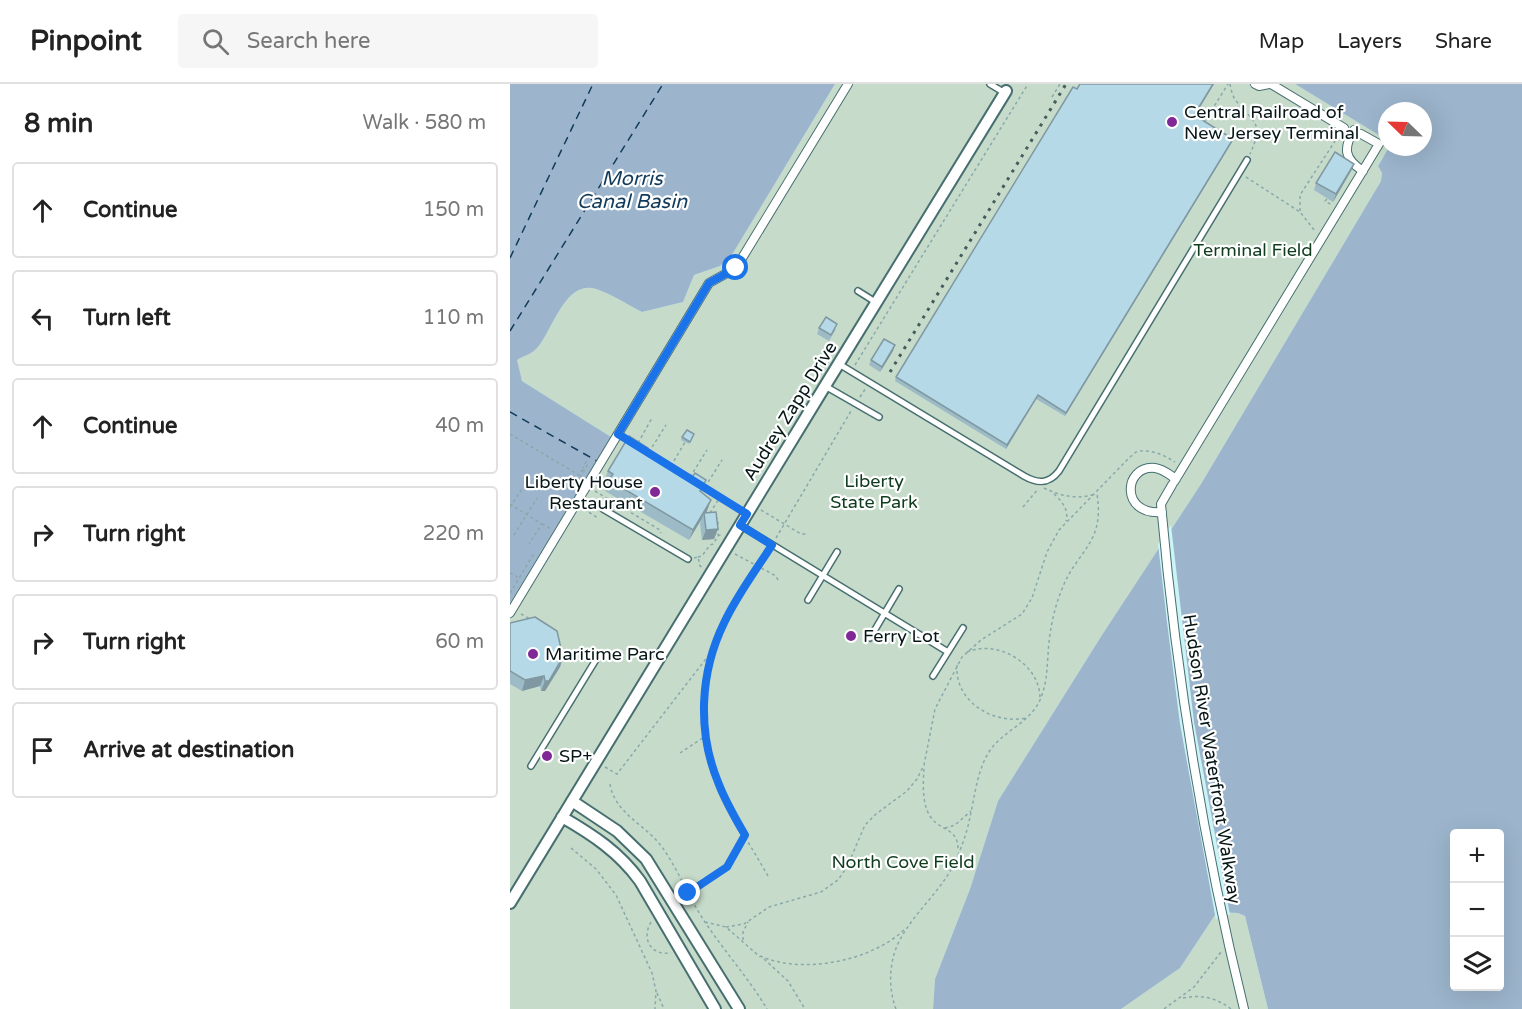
<!DOCTYPE html>
<meta charset="utf-8">
<style>
body{margin:0;font-family:"Varela Round",sans-serif;background:#f6f6f6;color:#222}
.controls{position:absolute;right:18px;bottom:18px;display:grid;overflow:hidden;border-radius:6px;box-shadow:0 6px 24px #0002}
.controls button{width:54px;height:54px;display:grid;place-items:center;padding:0;border:0;border-bottom:2px solid #e0e0e0;background:#fff;color:#222;font:30px sans-serif}
.compass{position:absolute;left:868px;top:18px;width:54px;height:54px;border-radius:50%;background:#fff;box-shadow:0 6px 24px #0002;rotate:293deg}
.stop{position:absolute;width:18px;height:18px;margin:-14px;border:4px solid #1a73e8;border-radius:50%;background:#fff}
.stop.end{background:#1a73e8;border-color:#fff;box-shadow:0 2px 6px #0008}
.list{margin:0;padding:0;list-style:none}
h2{display:flex;justify-content:space-between;align-items:center;height:78px;margin:0;padding:0 24px;font-size:26px}
h2 small{font-size:20px;font-weight:400;color:#767676}
.list li{display:grid;grid-template-columns:39px 1fr auto;gap:18px;align-items:center;box-sizing:border-box;height:96px;margin:0 12px 12px;padding:0 12px;border:2px solid #e0e0e0;border-radius:6px}
.list b{display:block;font-size:22px;white-space:nowrap}
.list em{font-size:20px;font-style:normal;color:#767676}
.icon{flex:none;width:33px;height:33px;fill:none;stroke:currentColor;stroke-width:2;stroke-linecap:round;stroke-linejoin:round}
.map{position:relative;flex:none;width:1012px;height:925px;overflow:hidden}
header{display:flex;align-items:center;gap:36px;box-sizing:border-box;height:84px;padding:0 30px;background:#fff;border-bottom:2px solid #e0e0e0}
header strong{font-size:28px}
nav{display:flex;gap:33px;margin-inline-start:auto;font-size:21px}
.search{width:420px;height:54px;background:#f6f6f6;display:flex;align-items:center;gap:15px;box-sizing:border-box;padding:0 21px;border-radius:6px;color:#767676;font-size:22px}
main{display:flex}
aside{flex:1;background:#fff}
.map>svg:first-child{display:block}
.green{fill:#c6dbca}
.water{fill:#9cb5cc;fill-rule:evenodd}
.pier{fill:#caf4f5}
.lines{fill:none;stroke-linecap:round;stroke-linejoin:round}
.ferry{stroke:#123b5b;stroke-width:1.5;stroke-dasharray:8 6;stroke-linecap:butt}
.service-casing{stroke:#486f70;stroke-width:8}
.pedestrian-casing{stroke:#486f70;stroke-width:10}
.minor-casing{stroke:#486f70;stroke-width:14}
.path{stroke:#88a9aa;stroke-width:1.5;stroke-dasharray:3 3;stroke-linecap:butt}
.service{stroke:#fff;stroke-width:5}
.pedestrian{stroke:#fff;stroke-width:8}
.minor{stroke:#fff;stroke-width:10}
.rail{stroke:#445c5c;stroke-width:3;stroke-dasharray:3 6;stroke-linecap:butt}
.wall{fill:#9cbbc6}
.shaded-wall{fill:#7f98a1}
.building{fill:#b5d9e6;stroke:#7f98a1;stroke-width:1.5}
.route{stroke:#1a73e8;stroke-width:8}
.poi-dot{fill:#802895;stroke:#fff;stroke-width:2}
.labels{text-anchor:middle;stroke-width:4.5;stroke-linejoin:round;paint-order:stroke}
.poi-label{font-size:18px;fill:#061616;stroke:#fff;text-anchor:start}
.park-label{font-size:18px;fill:#0f3c1d;stroke:#fff}
.street-label{font-size:18px;fill:#061616;stroke:#fff}
.water-label{font-size:20px;font-style:italic;fill:#123b5b;stroke:#fff}
</style>
<header>
<strong>Pinpoint</strong>
<div class="search"><svg class="icon" aria-label="search" viewBox="0 0 24 24"><circle cx="10" cy="10" r="6"/><path d="M15 15l6 6"/></svg>Search here</div>
<nav><a>Map</a><a>Layers</a><a>Share</a></nav>
</header>
<main>
<aside>
<h2>8 min<small>Walk · 580 m</small></h2>
<ul class="list">
<li><svg class="icon" aria-label="ahead" viewBox="0 0 24 24"><path d="M12 20V5M6 11l6-6 6 6"/></svg><div><b>Continue</b></div><em>150 m</em></li>
<li><svg class="icon" aria-label="left" viewBox="0 0 24 24"><path d="M17 20v-9H6M10 6l-5 5 5 5"/></svg><div><b>Turn left</b></div><em>110 m</em></li>
<li><svg class="icon" aria-label="ahead" viewBox="0 0 24 24"><path d="M12 20V5M6 11l6-6 6 6"/></svg><div><b>Continue</b></div><em>40 m</em></li>
<li><svg class="icon" aria-label="right" viewBox="0 0 24 24"><path d="M7 20v-9h11M14 6l5 5-5 5"/></svg><div><b>Turn right</b></div><em>220 m</em></li>
<li><svg class="icon" aria-label="right" viewBox="0 0 24 24"><path d="M7 20v-9h11M14 6l5 5-5 5"/></svg><div><b>Turn right</b></div><em>60 m</em></li>
<li><svg class="icon" aria-label="arrive" viewBox="0 0 24 24"><path d="M6 21V4h12l-3 4 3 4H6"/></svg><div><b>Arrive at destination</b></div></li>
</ul>
</aside>
<div class="map">
<svg width="1012" height="925" viewBox="0 0 1012 925">
<rect width="100%" height="100%" fill="#caf4f5"/>
<path class="green" d="M325,0h460l92,56v7h2l-11,18 4,8 -1,8 -180,303 -99,151 -104,166 -28,88 -35,90 -2,30h-423v-406l101,-166 -89,-56 -6,-21c7,-4 15,-6 21,-12 15,-16 28,-69 59,-59 16,5 32,16 46,23l41,-10 11,-27 26,-9 13,-13z
M707,828l21,1 7,3 23,93h-147l59,-41z"/>
<path class="water" d="M0,0h325l-102,169 -13,13 -26,9 -11,27 -41,10c-14,-7 -30,-18 -46,-23 -31,-10 -44,43 -59,59 -5,6 -14,8 -20,12l5,21 89,56 -101,166z
M785,0h227v925h-254l-23,-93 -7,-3 -21,-1 -37,56 -59,41h-188l2,-30 35,-90 28,-88 104,-166 99,-151 180,-303 1,-8 -4,-7 11,-19h34v-36h-36v29zM944,750h46v152h-46z"/>
<path class="pier" d="M661,441l23,197 36,193h-11l-3,5 -36,-196 -13,-102 -9,-78z"/>
<g class="lines">
<path class="ferry" d="M0,174l83,-174
M0,247l153,-247
M0,328l87,49"/>
<g class="service-casing">
<path id="service" d="M480,0l15,9
M348,207l19,12
M329,280l185,112c14,8 25,8 35,-5l188,-311
M315,302l54,31
M93,425l85,50
M230,441l208,127
M298,516l29,-48
M360,554l29,-49
M423,592l30,-48
M21,682l66,-108"/>
</g>
<g class="pedestrian-casing">
<path id="pedestrian" d="M745,0l4,2 10,-2
M761,0l73,44
M844,46c-11,18 -10,29 9,41
M664,398l205,-338 -18,-10
M662,401l-11,19c15,170 42,339 83,505
M652,428c-42,4 -39,-47 -7,-44 8,1 15,7 21,11
M0,529l199,-330 27,-15 112,-184"/>
</g>
<g class="minor-casing">
<path id="minor" d="M62,717l45,30 29,28 93,150
M52,733c31,18 57,35 78,64l75,128
M0,819l315,-517 181,-295"/>
</g>
<path class="path" d="M720,0c1,6 3,14 7,18 18,22 27,21 13,52
M542,13l8,-13
M695,37l23,-37
M736,93l54,35 15,19
M817,115l-2,2 7,4
M790,127v-16l39,-60
M345,281l173,-281
M350,313l6,-9
M0,350l69,41 4,-6
M128,359l14,-25
M139,368l17,-27
M152,377l29,18
M161,382l14,-24
M180,393l17,-27
M67,399l11,-19 -2,-2 -3,6
M193,402l37,23
M195,403l17,-27
M534,404c16,8 34,12 51,6
M85,407l65,39 1,3
M544,410c8,7 15,16 12,27
M0,420l32,20 -13,20
M0,423l12,-18
M513,423l15,-18
M74,425l14,9
M251,426l40,24h7
M200,429l10,-16
M205,433l3,2v16
M32,440l9,5
M4,451l23,-37
M266,454l75,-127
M225,470l41,22 3,6
M188,473l4,-1 8,-11 3,-1 5,-8 4,-2
M184,474l4,-1 2,9 2,1
M0,489l9,5
M0,509l25,-41
M11,530l9,5
M457,568c31,-13 73,12 73,46
M447,581c-3,36 36,60 69,53
M170,669l24,-16
M95,683l12,7 95,-123
M414,685c-1,14 -2,35 6,47 10,16 29,11 28,35
M100,700c5,30 35,40 52,63 16,22 26,49 41,72 20,31 45,58 64,90
M435,744l10,-3 16,-14
M61,764l25,21 20,26 36,78 4,18 -1,18
M258,792c-17,-30 -37,-60 -50,-92 -21,-52 -17,-110 5,-160 12,-26 30,-49 45,-74
M179,809l38,-26 18,-31
M141,838c-10,17 0,34 20,31
M195,838l21,5 34,30
M216,843l18,-3 25,-17 52,-15 17,-12 9,-13 18,-42 11,-11 31,-23 10,-12 7,-14 11,-56 27,-52 19,-17 41,-26 10,-16 15,-46 12,-22 70,-72 7,-6c13,-4 28,3 39,10
M233,856v-8l5,-10
M250,872c43,19 112,5 145,-27
M254,875l24,22 17,28
M147,909l7,16
M673,914c18,-4 34,0 48,11
M386,925c-7,-19 -7,-39 -1,-58 12,-33 43,-55 59,-87 7,-15 13,-31 16,-47 5,-22 7,-46 19,-65 13,-21 40,-28 51,-52 8,-18 7,-38 9,-58 2,-18 6,-36 13,-53 15,-39 43,-45 35,-95
M654,925l30,-22 27,-35"/>
<use href="#service" class="service"/>
<use href="#pedestrian" class="pedestrian"/>
<use href="#minor" class="minor"/>
<path class="rail" d="M380,288l176,-288"/>
</g>
<path class="wall" d="M567,5l118,26 37,27 -167,274 -29,-17 -30,50 -111,-68 1,-4z
M844,80l-3,7 -18,31 -19,-12 2,-7z
M309,244l17,1 -7,12 -12,-7z
M383,267l-13,21 -11,-7 2,-5z
M172,353h11l-4,7 -8,-4z
M137,368l55,40 9,8 -6,13 13,16 -4,10 -12,1 -2,-16 1,-4 -12,20 -84,-49 3,-8 -4,-2 4,-10z
M0,539l53,34 -3,10 -15,24h-4l-1,-5 -18,5 -12,-7z"/>
<path class="shaded-wall" d="M703,0h1l-21,35 1,-4z
M723,55l-1,3 -167,274 1,-3z
M844,80l-3,7 -18,31 3,-8z
M385,261l-2,6 -13,21 2,-5z
M528,311l-2,4 -30,50 1,-4z
M201,416l-4,11 -3,5v-3l-3,7 -12,20 4,-10z
M208,445l-4,10 -12,1 4,-10z
M53,573l-3,10 -15,24h-4l4,-10z
M34,592l-4,10 -18,5 3,-11z"/>
<path class="building" d="M570,0h133l-19,31 39,24 -167,274 -28,-18 -31,50 -111,-68 177,-290 4,2z
M825,68l19,12 -18,30 -20,-11z
M316,233l11,7 -6,11 -12,-7z
M374,255l11,6 -13,22 -11,-7z
M177,346l7,4 -4,8 -8,-5z
M119,352l19,12 -1,4 44,27 4,-6 11,7 -6,11 11,9 -18,30 -84,-50 4,-6 -5,-3z
M206,428l2,17 -12,1 -2,-17z
M25,533l22,14 6,26 -14,24h-4l-1,-5 -19,4 -15,-9v-48z"/>
<g class="lines">
<path class="route" d="M178,809l39,-26 18,-32c-10,-17 -20,-34 -27,-53 -21,-51 -18,-110 6,-159 13,-28 32,-53 48,-78l-32,-20 7,-11 -129,-80 91,-151 27,-15"/>
</g>
<g class="poi-dot">
<circle cx="662" cy="38" r="6"/>
<circle cx="145" cy="408" r="6"/>
<circle cx="341" cy="552" r="6"/>
<circle cx="23" cy="570" r="6"/>
<circle cx="37" cy="672" r="6"/>
</g>
<g class="labels">
<g class="poi-label">
<text x="674" y="34">Central Railroad of<tspan x="674" dy="21">New Jersey Terminal</tspan></text>
<text x="133" y="404" text-anchor="end">Liberty House<tspan x="133" dy="21">Restaurant</tspan></text>
<text x="353" y="558">Ferry Lot</text>
<text x="35" y="576">Maritime Parc</text>
<text x="49" y="678">SP+</text>
</g>
<g class="park-label">
<text x="743" y="172">Terminal Field</text>
<text x="364" y="403">Liberty<tspan x="364" dy="21">State Park</tspan></text>
<text x="393" y="784">North Cove Field</text>
</g>
<g class="street-label">
<text transform="translate(280 327) rotate(-58)" y="6">Audrey Zapp Drive</text>
<text transform="translate(702 675) rotate(81)" y="6">Hudson River Waterfront Walkway</text>
</g>
<g class="water-label">
<text x="122" y="101">Morris<tspan x="122" dy="23">Canal Basin</tspan></text>
</g>
</g>
</svg>
<div class="controls">
<button>+</button>
<button>−</button>
<button><svg class="icon" aria-label="layers" viewBox="0 0 24 24"><path d="M12 4l9 5-9 5-9-5zM3 14l9 5 9-5"/></svg></button>
</div>
<svg class="compass" viewBox="-18 -18 36 36"><path d="M0-13l5 13h-10z" fill="#e53935"/><path d="M0 13l5-13h-10z" fill="#767676"/></svg>
<div class="stop" style="left:226px;top:184px"></div>
<div class="stop end" style="left:178px;top:809px"></div>
</div>
</main>
